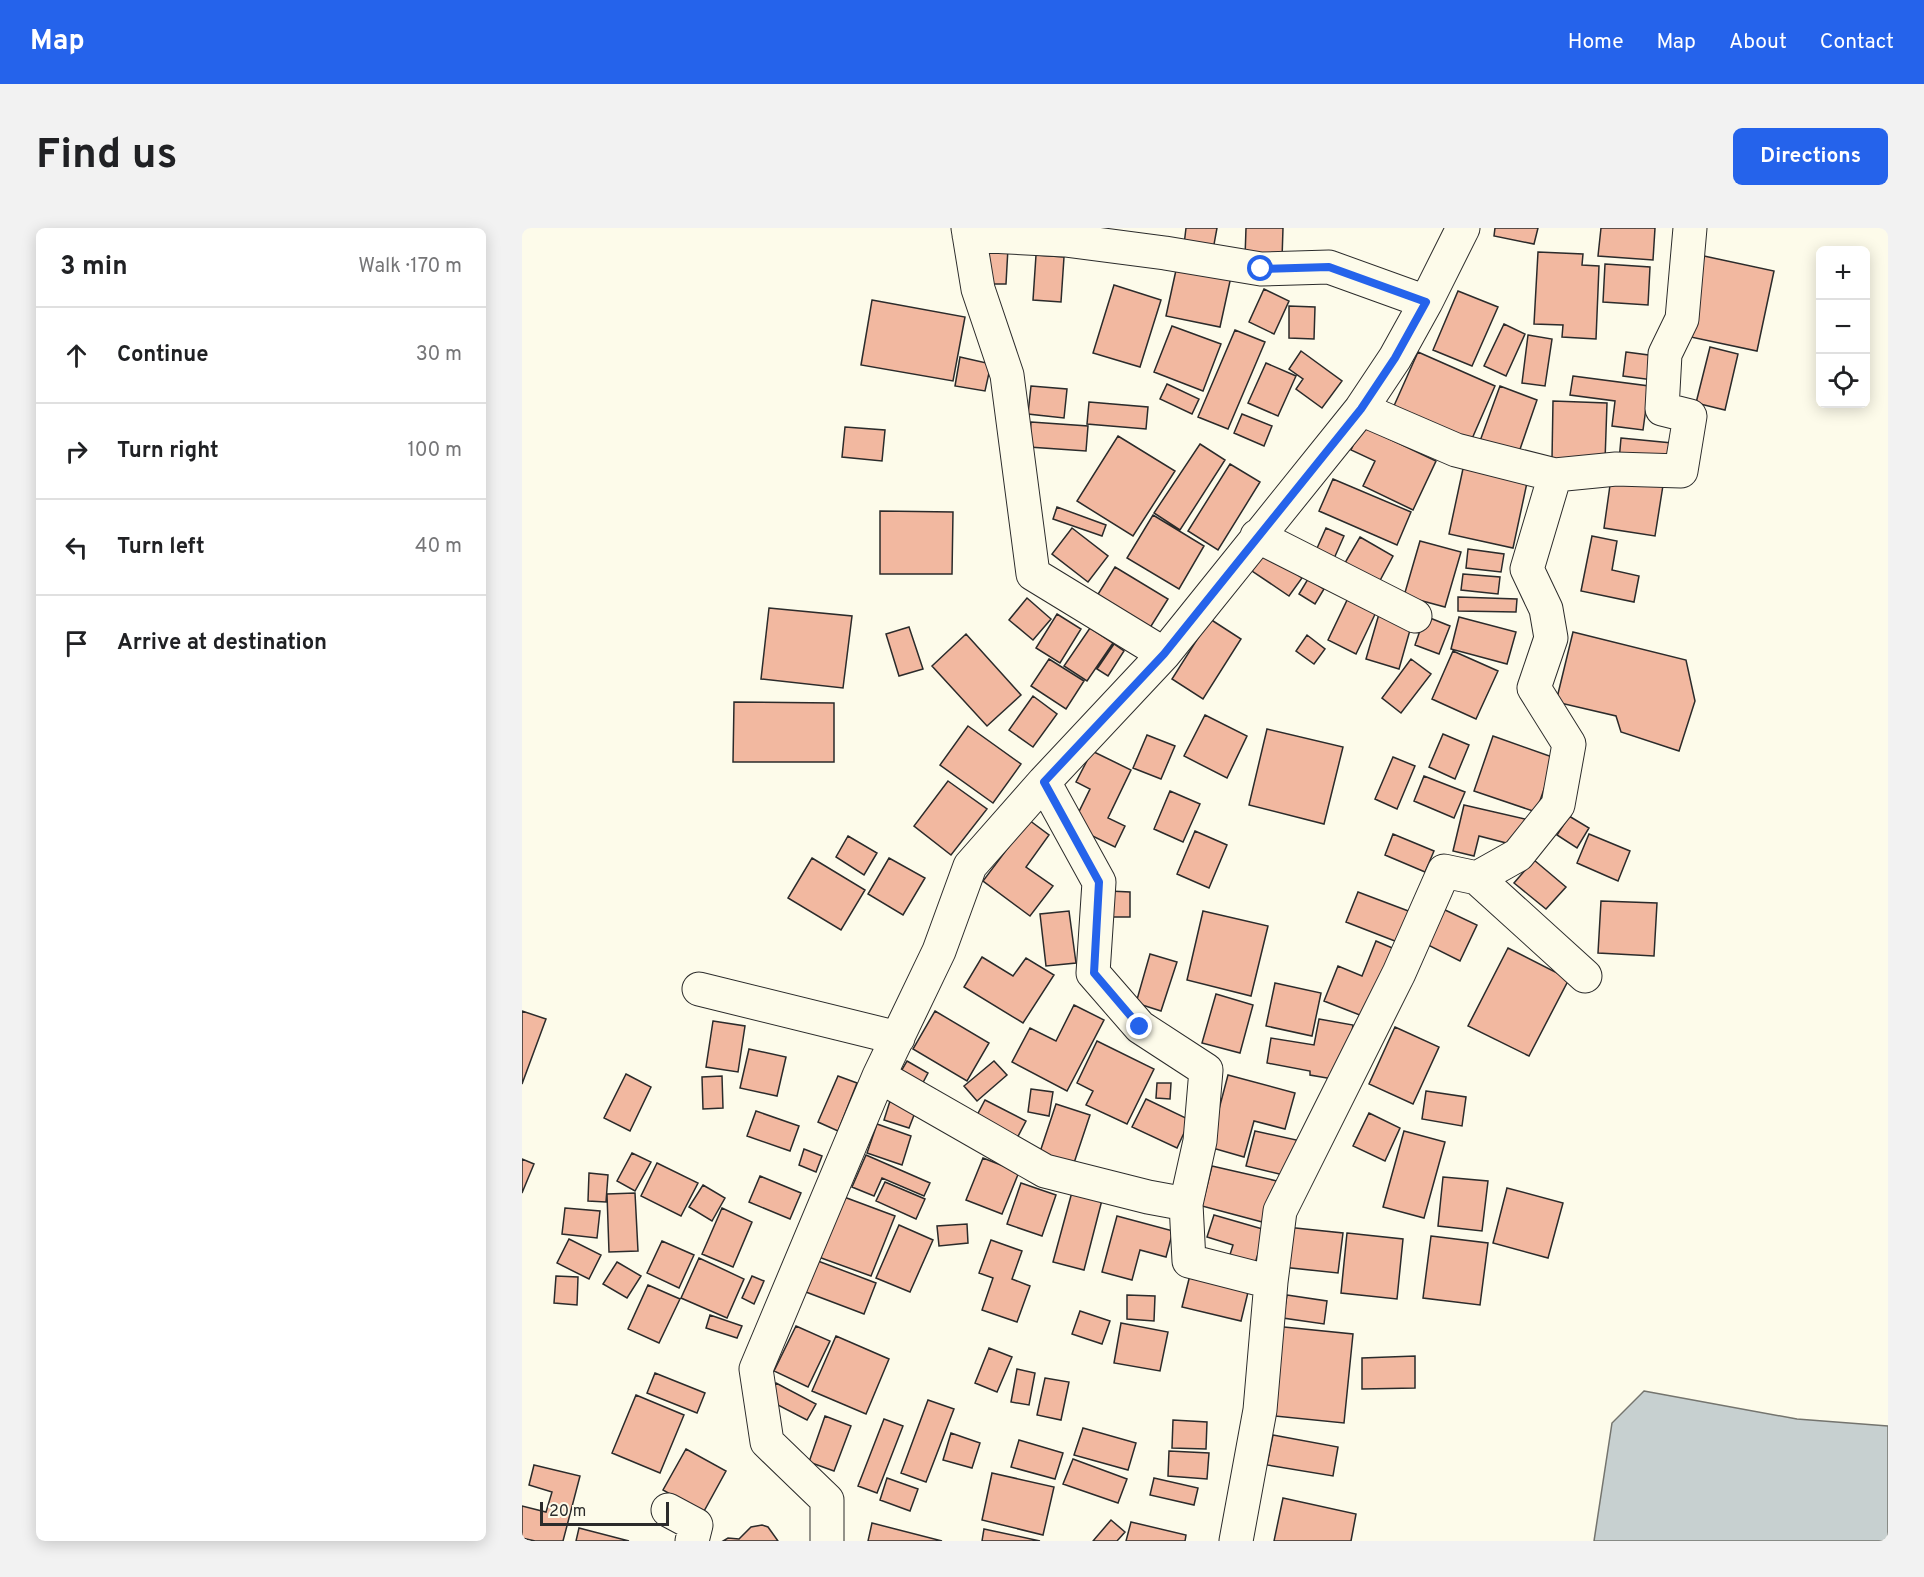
<!DOCTYPE html>
<meta charset="utf-8">
<style>
body{margin:0;font-family:Overpass,sans-serif;background:#f2f2f2;color:#202124}
.controls{position:absolute;right:18px;top:18px;display:grid;overflow:hidden;border-radius:9px;box-shadow:0 3px 15px #0003}
.controls button{width:54px;height:54px;display:grid;place-items:center;padding:0;border:0;border-bottom:2px solid #e0e0e0;background:#fff;color:#202124;font:30px sans-serif}
.scale{position:absolute;left:18px;bottom:15px;width:129px;box-sizing:border-box;padding-left:6px;border:3px solid #2b2b2b;border-top:0;font-size:16px;line-height:21px;white-space:nowrap;color:#2b2b2b;-webkit-text-stroke:4px #fdfbea;paint-order:stroke}
.stop{position:absolute;width:18px;height:18px;margin:-14px;border:4px solid #2563eb;border-radius:50%;background:#fff}
.stop.end{background:#2563eb;border-color:#fff;box-shadow:0 2px 6px #0008}
.list{margin:0;padding:0;list-style:none}
h2{display:flex;justify-content:space-between;align-items:center;height:78px;margin:0;padding:0 24px;font-size:26px}
h2 small{font-size:20px;font-weight:400;color:#757577}
.list li{display:grid;grid-template-columns:39px 1fr auto;gap:18px;align-items:center;box-sizing:border-box;height:96px;padding:0 24px;border-top:2px solid #e0e0e0}
.list b{display:block;font-size:22px;white-space:nowrap}
.list em{font-size:20px;font-style:normal;color:#757577}
.icon{flex:none;width:33px;height:33px;fill:none;stroke:currentColor;stroke-width:2;stroke-linecap:round;stroke-linejoin:round}
.map{position:relative;flex:none;width:1366px;height:1313px;overflow:hidden;border-radius:9px}
header{display:flex;align-items:center;gap:36px;box-sizing:border-box;height:84px;padding:0 30px;background:#2563eb;color:#fff}
header strong{font-size:28px}
nav{display:flex;gap:33px;margin-inline-start:auto;font-size:21px}
.intro{display:flex;align-items:center;justify-content:space-between;box-sizing:border-box;height:144px;padding:0 36px}
h1{margin:0;font-size:42px}
.button{padding:15px 27px;border-radius:9px;background:#2563eb;color:#fff;font-size:21px;font-weight:700}
main{display:flex;gap:36px;padding:0 36px}
aside{flex:1;background:#fff;border-radius:9px;box-shadow:0 3px 15px #0003}
.map>svg:first-child{display:block}
.water{fill:#c7d0d0;stroke:#74746e;stroke-width:1.5}
.building{fill:#f2b8a0;stroke:#2b2b2b;stroke-width:1.5}
.lines{fill:none;stroke-linecap:round;stroke-linejoin:round}
.street-casing{stroke:#2b2b2b;stroke-width:35}
.street{stroke:#fdfbea;stroke-width:33}
.route{stroke:#2563eb;stroke-width:8}
</style>
<header>
<strong>Map</strong>
<nav><a>Home</a><a>Map</a><a>About</a><a>Contact</a></nav>
</header>
<div class="intro"><h1>Find us</h1><a class="button">Directions</a></div>
<main>
<aside>
<h2>3 min<small>Walk · 170 m</small></h2>
<ul class="list">
<li><svg class="icon" aria-label="ahead" viewBox="0 0 24 24"><path d="M12 20V5M6 11l6-6 6 6"/></svg><div><b>Continue</b></div><em>30 m</em></li>
<li><svg class="icon" aria-label="right" viewBox="0 0 24 24"><path d="M7 20v-9h11M14 6l5 5-5 5"/></svg><div><b>Turn right</b></div><em>100 m</em></li>
<li><svg class="icon" aria-label="left" viewBox="0 0 24 24"><path d="M17 20v-9H6M10 6l-5 5 5 5"/></svg><div><b>Turn left</b></div><em>40 m</em></li>
<li><svg class="icon" aria-label="arrive" viewBox="0 0 24 24"><path d="M6 21V4h12l-3 4 3 4H6"/></svg><div><b>Arrive at destination</b></div></li>
</ul>
</aside>
<div class="map">
<svg width="1366" height="1313" viewBox="0 0 1366 1313">
<rect width="100%" height="100%" fill="#fdfbea"/>
<path class="water" d="M1122,1163l153,28 91,7v115h-294l18,-118z"/>
<path class="building" d="M664,0h31l-4,22 -29,-5z
M724,0h37l-1,31 -37,-1z
M973,0h43l-4,16 -40,-8z
M1079,0h54l-2,32 -55,-4z
M462,19l24,1 -2,36h-23z
M1016,24l45,2 -1,11 17,1 -3,73 -34,-2 1,-12 -29,-1z
M514,27l28,2 -3,45 -28,-2z
M1182,28l70,15 -17,80 -71,-15z
M656,33l54,11 -12,55 -54,-11z
M1083,36l45,3 -2,38 -45,-3z
M592,57l47,15 -21,67 -47,-14z
M742,61l25,12 -15,33 -25,-12z
M936,63l40,16 -26,59 -39,-16z
M350,72l93,17 -12,64 -92,-16z
M767,78l26,1 -1,32 -25,-1z
M982,96l21,10 -19,42 -22,-10z
M650,98l49,18 -18,47 -49,-19z
M713,102l30,12 -37,87 -30,-12z
M1006,107l24,4 -7,47 -23,-3z
M1188,119l28,7 -13,56 -29,-7z
M779,123l41,30 -20,27 -26,-19 7,-10 -14,-10z
M896,124l77,34 -24,55 -78,-33z
M1104,124l30,4 -3,24 -30,-4z
M438,129l31,7 -6,27 -30,-5z
M744,135l30,13 -18,40 -30,-13z
M1051,148l76,10 -6,44 -31,-4 3,-25 -45,-6z
M645,156l32,15 -7,15 -32,-15z
M509,158l36,3 -3,29 -36,-4z
M978,158l37,14 -19,55 -38,-14z
M1031,173l54,2 -2,58 -53,-2z
M567,174l59,5 -2,22 -59,-5z
M720,186l30,12 -8,20 -30,-13z
M509,194l57,4 -2,25 -57,-4z
M840,198l74,35 -23,49 -50,-24 12,-25 -24,-11z
M323,199l40,3 -3,31 -40,-4z
M596,208l57,35 -42,65 -56,-35z
M1099,210l51,5 -2,23 -51,-5z
M678,216l25,16 -45,70 -26,-17z
M708,236l30,18 -42,68 -30,-19z
M942,236l64,14 -15,70 -64,-14z
M1090,243l52,8 -9,57 -51,-8z
M811,251l78,33 -14,33 -78,-34z
M535,279l49,18 -4,11 -49,-17z
M358,283l73,1 -1,62h-72z
M631,287l51,31 -25,43 -52,-31z
M550,300l36,28 -20,26 -36,-28z
M804,300l18,8 -12,27 -18,-8z
M1070,308l25,5 -5,29 27,6 -5,26 -53,-11z
M838,309l33,19 -17,32 -34,-20z
M898,313l41,11 -16,55 -41,-11z
M946,321l36,5 -3,18 -35,-4z
M743,324l37,26 -13,18 -37,-25z
M593,339l53,32 -20,32 -53,-32z
M941,346l37,3 -2,17 -37,-4z
M786,351l16,10 -9,15 -16,-10z
M828,366l29,12 -23,48 -28,-14z
M936,369l59,2 -1,13 -58,-1z
M505,370l24,21 -18,21 -24,-20z
M247,380l83,8 -9,72 -82,-9z
M535,386l24,15 -21,34 -24,-15z
M857,386l33,9 -13,46 -33,-10z
M903,388l25,10 -11,28 -24,-9z
M937,389l57,15 -9,32 -56,-15z
M688,391l31,20 -38,60 -31,-20z
M387,399l14,42 -24,7 -13,-42z
M568,400l23,15 -26,38 -23,-15z
M1051,404l113,28 9,41 -16,50 -58,-19 -5,-16 -60,-14z
M444,406l55,61 -34,31 -55,-60z
M785,407l18,14 -11,15 -18,-13z
M592,416l10,7 -16,25 -11,-7z
M931,423l45,20 -22,48 -44,-20z
M527,431l35,22 -18,28 -35,-23z
M889,431l20,15 -30,39 -19,-15z
M511,468l24,18 -24,33 -24,-17z
M212,474l100,1v59h-101z
M683,487l42,21 -20,42 -43,-22z
M446,498l53,38 -28,39 -53,-38z
M745,501l76,18 -19,77 -75,-19z
M921,506l26,11 -14,34 -26,-12z
M625,507l28,11 -14,33 -28,-11z
M971,508l62,22 -19,54 -62,-21z
M570,523l39,19 -23,48 17,8 -10,21 -43,-21 18,-37 -14,-7z
M871,529l22,9 -18,43 -22,-10z
M902,548l41,16 -11,26 -40,-17z
M426,553l39,28 -36,46 -37,-29z
M648,563l30,13 -17,38 -29,-13z
M942,577l61,14 -7,27 -39,-10 -5,20 -21,-5z
M1047,588l20,12 -12,20 -20,-13z
M507,592l20,15 -23,32 27,19 -23,30 -47,-35z
M673,603l32,14 -18,43 -32,-14z
M871,606l41,17 -9,21 -40,-17z
M1067,606l41,17 -12,30 -41,-18z
M326,608l29,17 -13,22 -28,-18z
M290,630l53,32 -24,40 -53,-32z
M367,630l36,20 -22,37 -35,-21z
M1012,632l32,27 -20,22 -32,-26z
M587,663l21,1v25h-21z
M836,664l53,20 -11,31 -54,-21z
M1079,673l56,2 -3,53 -56,-3z
M921,681l34,16 -17,36 -34,-17z
M547,683l7,52 -30,3 -6,-52z
M681,683l65,15 -17,70 -64,-16z
M854,713l21,9 -27,69 -46,-18 14,-35 24,10z
M986,720l61,31 -40,77 -61,-30z
M628,726l27,8 -16,49 -25,-8z
M460,729l31,19 13,-18 28,17 -31,48 -59,-36z
M753,755l46,10 -9,43 -46,-10z
M694,766l37,11 -13,48 -38,-10z
M552,777l30,15 -37,71 -55,-29 18,-34 26,13z
M0,783l24,8 -24,65z
M413,783l54,32 -22,38 -54,-32z
M797,791l34,6 -9,56 -34,-6v-4l-43,-8 4,-25 43,7z
M191,793l32,5 -7,46 -32,-5z
M873,799l44,20 -26,57 -44,-20z
M575,813l57,28 -27,55 -41,-19 7,-14 -16,-8z
M227,821l37,8 -9,39 -37,-8z
M385,833l21,12 -9,17 -22,-12z
M472,833l13,14 -30,26 -13,-15z
M104,846l25,13 -21,44 -26,-13z
M706,847l67,18 -10,36 -31,-8 -10,36 -35,-10z
M200,848l1,32 -20,1 -1,-32z
M316,848l19,7 -19,48 -20,-9z
M635,855h14l-1,16 -14,-1z
M509,861l22,3 -4,24 -21,-4z
M904,863l40,6 -4,29 -40,-7z
M624,871l44,21 -13,28 -45,-21z
M463,872l41,21 -11,21 -41,-21z
M368,873l26,9 -7,18 -25,-8z
M534,876l34,11 -18,54 -34,-11z
M234,883l43,15 -9,25 -43,-15z
M847,885l31,15 -15,33 -32,-15z
M355,896l34,12 -9,29 -35,-12z
M733,903l46,10 -9,36 -46,-11z
M882,903l41,11 -21,76 -41,-11z
M282,921l18,7 -6,16 -17,-7z
M110,925l19,9 -16,29 -18,-10z
M344,927l64,28 -6,13 -42,-18 -8,18 -22,-9z
M461,930l36,14 -17,42 -36,-14z
M0,931l12,5 -12,29z
M135,935l41,20 -17,33 -40,-20z
M690,938l65,15 -11,42 -64,-17z
M67,945l19,2 -2,27 -18,-1z
M238,948l41,17 -11,26 -41,-17z
M921,949l45,4 -6,50 -44,-5z
M363,954l40,17 -9,20 -40,-18z
M499,955l35,12 -14,41 -35,-12z
M181,957l22,13 -13,23 -23,-14z
M985,960l56,15 -15,55 -55,-15z
M550,964l30,8 -18,70 -31,-8z
M113,965l3,58 -29,1 -2,-58z
M314,966l59,22 -24,60 -58,-21z
M43,980l35,3 -3,27 -35,-4z
M200,980l30,14 -19,45 -31,-13z
M692,987l52,15 -13,39 -25,-8 5,-16 -26,-8z
M595,988l56,15 -7,26 -26,-7 -8,30 -30,-8z
M445,996l1,19 -29,3 -2,-20z
M377,997l34,15 -23,52 -34,-14z
M764,999l57,6 -5,40 -56,-6z
M825,1005l56,6 -6,60 -56,-6z
M909,1008l57,7 -8,62 -57,-7z
M47,1011l32,16 -12,24 -32,-16z
M469,1012l31,11 -10,28 18,7 -13,36 -35,-12 11,-32 -14,-5z
M140,1013l32,14 -15,33 -32,-15z
M177,1030l45,21 -17,39 -46,-20z
M288,1030l66,25 -12,31 -66,-25z
M95,1034l24,14 -14,22 -24,-14z
M669,1043l59,13 -9,37 -59,-14z
M34,1048l22,1 -1,28 -23,-2z
M230,1048l12,5 -10,23 -12,-6z
M126,1057l32,14 -21,44 -31,-14z
M605,1067l28,1 -1,25 -27,-2z
M765,1067l40,6 -3,23 -41,-6z
M558,1083l30,10 -8,23 -30,-10z
M188,1087l32,11 -5,12 -31,-10z
M599,1095l47,9 -8,39 -46,-8z
M274,1098l34,15 -22,46 -34,-16z
M752,1098l79,8 -9,89 -79,-8z
M314,1108l53,23 -23,55 -54,-23z
M467,1120l23,9 -15,35 -22,-9z
M893,1128v32l-53,1v-31z
M495,1141l18,4 -6,32 -18,-3z
M133,1145l50,20 -8,20 -50,-20z
M523,1150l24,4 -8,38 -24,-5z
M254,1155l40,21 -9,16 -39,-20z
M114,1167l48,20 -24,58 -48,-20z
M406,1172l26,9 -28,73 -25,-9z
M303,1188l26,10 -17,45 -25,-9z
M362,1191l19,7 -26,67 -19,-7z
M651,1192l34,2 -1,27 -34,-1z
M561,1200l53,15 -8,27 -54,-15z
M429,1205l29,10 -8,25 -29,-8z
M751,1207l65,12 -5,29 -66,-11z
M497,1212l44,13 -8,26 -44,-12z
M164,1221l40,22 -23,42 -40,-23z
M647,1223l40,2 -2,26 -39,-3z
M551,1231l54,20 -9,24 -55,-19z
M12,1237l46,11 -17,65h-28l-13,-3v-32l24,6 6,-20 -23,-7z
M470,1245l62,14 -11,48 -61,-15z
M365,1250l31,11 -8,22 -30,-11z
M632,1250l44,10 -4,17 -44,-10z
M761,1270l73,16 -5,27h-77z
M589,1292l14,12 -8,9h-24z
M609,1294l55,13 -1,6h-59z
M350,1295l70,18h-74z
M240,1297l6,2 10,14h-55l5,-3 11,1 12,-12z
M57,1300l50,13h-53z
M462,1301l56,12h-58z"/>
<g class="lines">
<g class="street-casing">
<path id="street" d="M446,0l10,61 29,86 26,199 131,80
M447,7l96,5 100,13 96,16 68,-2 97,35
M839,181l95,41 99,25 61,-6 65,2 9,-55 -28,-7 3,-55 17,-35 8,-91
M735,308l158,80
M522,554l55,100 -6,91 47,54 66,43 -6,71 -14,63 3,57 82,21 -11,128 -24,131
M955,650l41,-23 40,-50 11,-61 -35,-56 17,-50 -5,-29 -19,-40 28,-94
M177,761l199,49
M357,848l166,95 103,26 38,7
M749,1054l9,-71 119,-238 45,-102 33,7 108,98
M146,1282l28,15 -4,16
M305,1313v-41l-60,-58 -11,-73 123,-293 60,-125 31,-85 74,-84 120,-128 197,-245 34,-51 31,-56 37,-74"/>
</g>
<use href="#street" class="street"/>
</g>
<g class="lines">
<path class="route" d="M618,799l-46,-54 5,-91 -55,-100 120,-128 197,-245 34,-51 31,-56 -97,-35 -68,2"/>
</g>
</svg>
<div class="controls">
<button>+</button>
<button>−</button>
<button><svg class="icon" aria-label="locate" viewBox="0 0 24 24"><circle cx="12" cy="12" r="6"/><path d="M12 2v4M12 18v4M2 12h4M18 12h4"/></svg></button>
</div>
<div class="scale">20 m</div>
<div class="stop" style="left:739px;top:41px"></div>
<div class="stop end" style="left:618px;top:799px"></div>
</div>
</main>
